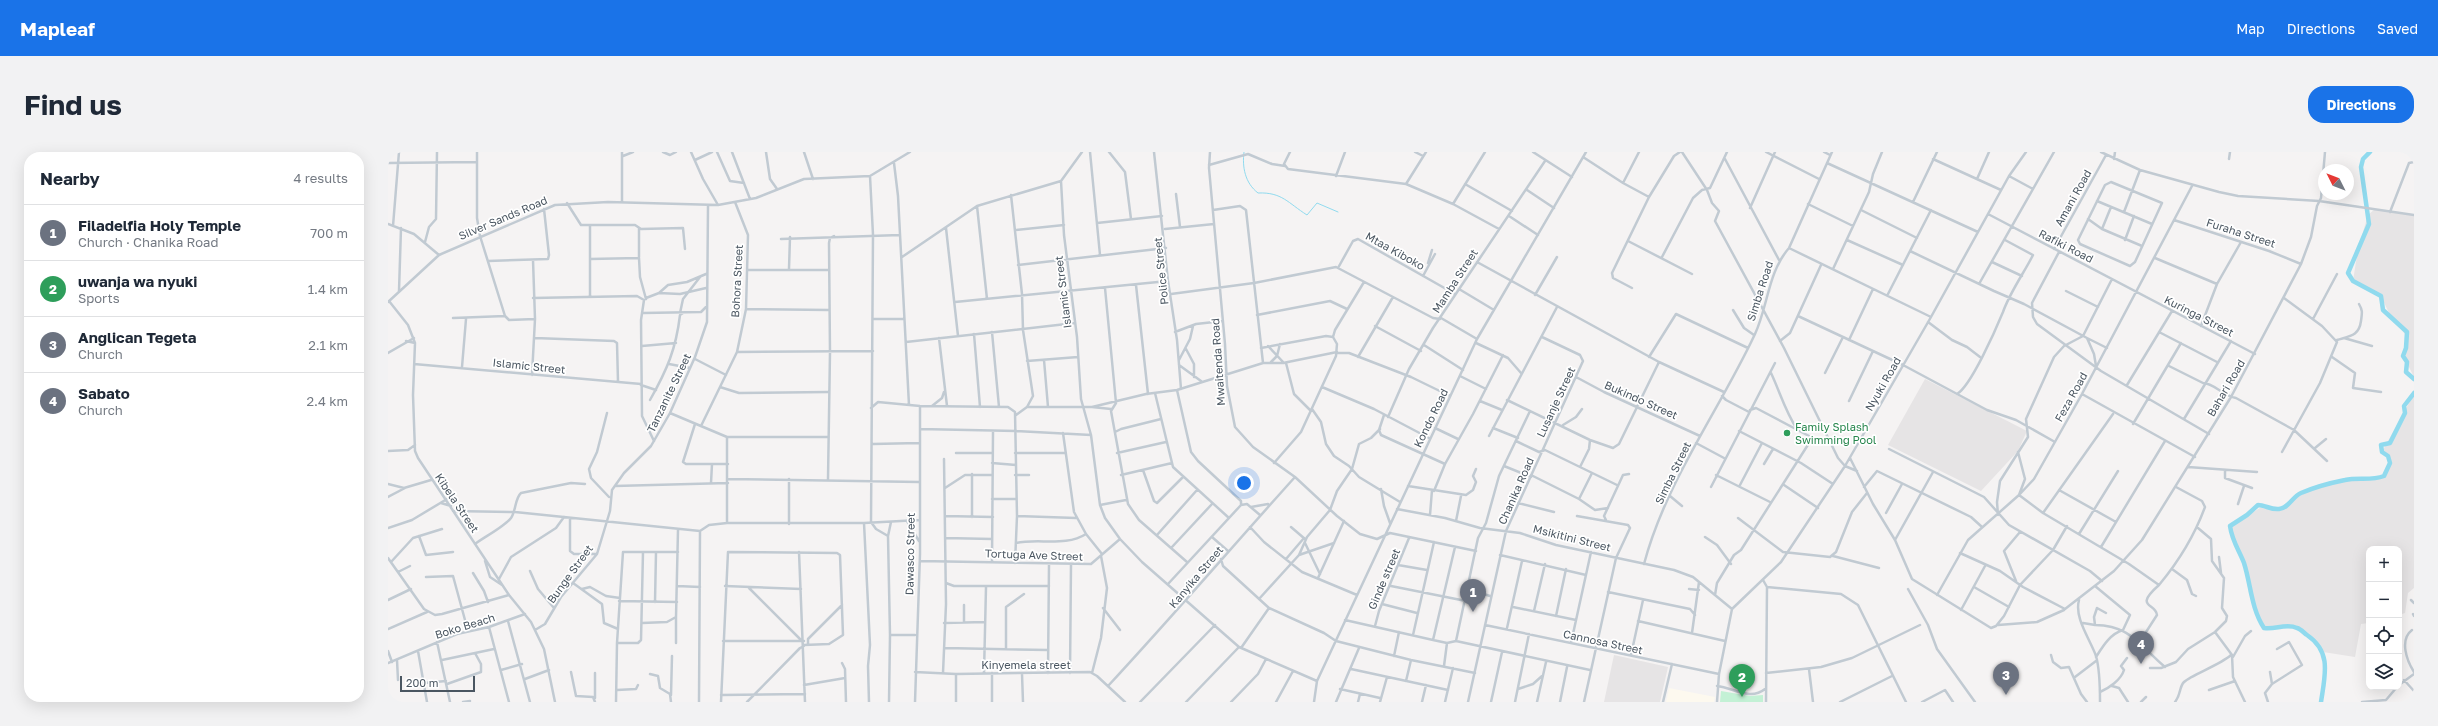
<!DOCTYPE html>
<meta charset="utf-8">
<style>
body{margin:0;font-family:"Golos Text",sans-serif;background:#f2f2f3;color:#1f2937}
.controls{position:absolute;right:12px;bottom:12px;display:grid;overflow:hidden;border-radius:8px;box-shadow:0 4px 16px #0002}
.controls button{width:36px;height:36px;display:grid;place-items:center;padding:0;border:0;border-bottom:1px solid #e0e1e3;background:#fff;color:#1f2937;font:20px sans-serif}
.compass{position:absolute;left:1930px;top:12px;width:36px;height:36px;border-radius:50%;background:#fff;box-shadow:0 4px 16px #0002;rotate:312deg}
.scale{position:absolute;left:12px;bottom:10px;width:75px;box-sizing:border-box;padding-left:4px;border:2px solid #4a5661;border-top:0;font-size:11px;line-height:14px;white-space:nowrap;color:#4a5661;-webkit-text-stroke:3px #fff;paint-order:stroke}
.you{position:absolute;left:856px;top:331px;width:14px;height:14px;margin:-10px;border:3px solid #fff;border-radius:50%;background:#1a73e8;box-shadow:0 0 0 6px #1a73e833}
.badge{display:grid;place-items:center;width:26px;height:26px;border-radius:50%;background:#1a73e8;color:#fff;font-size:13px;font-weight:700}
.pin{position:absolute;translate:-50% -33px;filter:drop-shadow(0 1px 2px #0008)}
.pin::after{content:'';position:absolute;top:21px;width:14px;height:12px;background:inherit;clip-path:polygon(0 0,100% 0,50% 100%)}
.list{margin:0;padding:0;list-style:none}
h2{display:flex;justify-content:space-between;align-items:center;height:52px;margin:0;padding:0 16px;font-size:17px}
h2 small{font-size:13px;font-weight:400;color:#747a83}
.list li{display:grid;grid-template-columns:26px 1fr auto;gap:12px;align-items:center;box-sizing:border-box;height:56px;padding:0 16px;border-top:1px solid #e0e1e3}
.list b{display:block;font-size:15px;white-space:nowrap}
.list p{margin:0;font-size:13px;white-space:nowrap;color:#747a83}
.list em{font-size:13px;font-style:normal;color:#747a83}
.icon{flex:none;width:22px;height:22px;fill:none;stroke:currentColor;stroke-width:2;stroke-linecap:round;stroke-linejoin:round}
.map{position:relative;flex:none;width:2026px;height:550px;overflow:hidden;border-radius:16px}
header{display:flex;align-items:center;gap:24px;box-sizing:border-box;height:56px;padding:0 20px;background:#1a73e8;color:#fff}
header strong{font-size:19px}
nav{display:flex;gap:22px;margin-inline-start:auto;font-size:14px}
.intro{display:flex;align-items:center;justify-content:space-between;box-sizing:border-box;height:96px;padding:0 24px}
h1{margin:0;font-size:28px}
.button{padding:10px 18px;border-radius:16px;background:#1a73e8;color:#fff;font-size:14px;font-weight:700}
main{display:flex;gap:24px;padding:0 24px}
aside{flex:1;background:#fff;border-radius:16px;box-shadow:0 4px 16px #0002}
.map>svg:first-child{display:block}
.commercial{fill:#fdf9ef}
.education{fill:#e6e4e5}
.green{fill:#c3f1d5}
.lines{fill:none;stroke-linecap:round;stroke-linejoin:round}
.stream{stroke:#90daee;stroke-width:1}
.river{stroke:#90daee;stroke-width:4.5}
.minor{stroke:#c1cad2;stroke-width:2.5}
.leisure-dot{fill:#2e9e5b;stroke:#fff;stroke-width:1.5}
.labels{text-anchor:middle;stroke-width:3.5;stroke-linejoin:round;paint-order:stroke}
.street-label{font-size:11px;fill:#4a5661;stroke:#fff}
.leisure-label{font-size:11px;fill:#27864d;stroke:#fff;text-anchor:start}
</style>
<header>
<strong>Mapleaf</strong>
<nav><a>Map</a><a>Directions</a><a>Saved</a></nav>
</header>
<div class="intro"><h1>Find us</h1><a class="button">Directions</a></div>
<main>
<aside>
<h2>Nearby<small>4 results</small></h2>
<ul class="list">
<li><span class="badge" style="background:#6b7280">1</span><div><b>Filadelfia Holy Temple</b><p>Church · Chanika Road</p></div><em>700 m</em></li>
<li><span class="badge" style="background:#2e9e5b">2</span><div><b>uwanja wa nyuki</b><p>Sports</p></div><em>1.4 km</em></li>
<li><span class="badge" style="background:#6b7280">3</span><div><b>Anglican Tegeta</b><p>Church</p></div><em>2.1 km</em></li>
<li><span class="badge" style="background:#6b7280">4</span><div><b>Sabato</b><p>Church</p></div><em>2.4 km</em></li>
</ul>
</aside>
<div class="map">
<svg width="2026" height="550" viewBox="0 0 2026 550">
<rect width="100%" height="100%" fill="#f5f3f3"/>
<path class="commercial" d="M1281,536l46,9 -1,5h-48z"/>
<path class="education" d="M1987,57l39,6v162l-9,-18 3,-21 -18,-23 -9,-19 -28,-15 5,-32 10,-34z
M1537,227l102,52 -9,20 -37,40 -93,-46z
M2026,242v194l-6,5 -3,20 -6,2v-66h-30v74l-8,1 -6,33 -32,-5 -9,-12 -16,-12 -15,-2 -12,3 -11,-6 -11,-29 -4,-25 -10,-24 -5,-19 35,-21 13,4 39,-23 28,-6h29l10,-4 6,-13 -2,-7 -6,-4z
M1226,503l54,12 -8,35h-56z"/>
<path class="green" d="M1333,539l29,5 13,-1v7h-43z"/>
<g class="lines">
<path class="stream" d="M856,0c-2,15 1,31 14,41 24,-1 30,10 49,22l10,-12 21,9"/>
<path class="river" d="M1982,0l-7,7 -2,8 8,57 -21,49 5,8 28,15 2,14 24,22 -1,16 -3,8 4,6 -1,10 8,7
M1933,550c4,-27 11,-50 -14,-67 -3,-2 -6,-6 -10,-7 -11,-5 -22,2 -33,0 -13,-20 -13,-43 -20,-65 -5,-13 -12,-22 -14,-37l17,-11 11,-10c7,0 13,5 21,4 10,-1 13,-12 22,-16 14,-6 29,-10 44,-13 13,-3 26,1 39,-4l6,-13 -2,-7 -6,-4 -1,-7 9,-2 15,-30 -1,-7 10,-13"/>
<path class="minor" d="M89,0v66l3,18 25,80 4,4 26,-1
M275,0l7,3 6,-3
M303,0l12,27 15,26
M329,0l13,29 14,2
M344,0l18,47
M378,0l4,27 7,10
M416,0l9,27
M702,0l10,103
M721,0l16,20 6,47
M766,0l14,129 9,59 4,49
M822,0l-1,16 16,176 2,42 8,41 18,20 42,30 42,39 23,18 17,5 13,-6 86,18
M902,0l-6,12 4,5 118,15 47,20 46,25
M1027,0l8,4
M1145,0l39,25
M1294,0l25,38 5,13 7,8 -4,10 69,127 54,110 7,8 12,5
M1378,0l53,27
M1436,0l6,3
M1713,0l39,18 79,22 19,4 81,5 95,14
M235,4l10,-4
M1195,5l40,26 26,14
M1337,7l54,101
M1545,7l68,31
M1726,7l1,-7
M1841,7l1,-7
M307,8l17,-8
M0,11l89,-1
M506,11l4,33 11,209
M1439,11l151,69
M821,13l39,-11 24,10 13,2
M482,24l3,59 -2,287 5,7 12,7
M948,24l9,-24
M1621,24l24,13
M1589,27l12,-27
M673,29l3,54 13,102 4,62 10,36 9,70 5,13 15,21 22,23 97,85 78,34
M1723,30l51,21 -27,59 -5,4 -50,-22 -2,-4 27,-55z
M1235,31l16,-31
M1018,32l20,-32
M1077,32l47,27
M1139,38l27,18
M788,42l4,33
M623,43l11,99 1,36 10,66 -6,11
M1709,49l55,23
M234,50v-50
M1525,50l24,-50
M179,51l14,22h54l6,4 42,-1 2,21
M1065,52l32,-52
M1420,52l45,22
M589,54l10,93
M1362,56l25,-56
M825,58l27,-4 6,4 17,153
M1473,58l56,28
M1736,60l16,-42
M2002,60l19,-49 5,-1
M1600,62l267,140
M1121,64l29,19
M1700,67l14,10 40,17
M1786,68l95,31 32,13
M709,71l65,-7
M0,72l26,10 25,21
M202,73v72
M5,74l6,-74
M558,76l12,108
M777,77l49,-5
M1714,77l9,-22
M627,78l49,-5
M393,87l119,-4
M1459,88l56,25
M1737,88l9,-24
M1240,89l64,33
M37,90l4,-15 7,-8 1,-67
M1401,96l142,69
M1666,97l52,-94
M1522,99l84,40 30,13 63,34 7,16 2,12
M1671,100l-27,51 1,14 4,7 64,47 108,63
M251,105v-29
M514,105l75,-51 84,-25 21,-29
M1274,105l31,-59 9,-8 8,-2 17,-36
M1767,106l62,26
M202,107l49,-1 1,19 6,22
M100,109l60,-2 1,-4 -5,-46
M1089,110l182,100 65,30
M1604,110l30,14
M1040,111l4,-13
M630,113l148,-17
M950,116l15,-27 5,-2 97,55
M401,117l1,-32
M1445,117l36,-77 4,-18 9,-22
M359,118h81
M1035,124l12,-22
M1591,132l75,-132
M748,133l12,109
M717,136l11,115 -5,8 17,93 11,16 48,42
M1244,136l-19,-10 -1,-5 37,-76 25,-41 6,-4
M1071,137l35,21
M11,139l2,-63
M1678,139l32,16
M271,141l21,1 26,-6
M783,142l83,-11 82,-16 97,51 7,1
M1500,142l43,-84
M1147,143l22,-38
M145,146l104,-2 7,4 -3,20 1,96 12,25
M258,146l13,-5 9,-8 19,-3 19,-8
M1,149l19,24 7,18 -2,52 2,56 3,7 91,137 22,27 13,27 11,53
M0,150l51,-47 116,-50 53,-3 110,3 38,-7 48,-19 66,-3 40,-24
M567,150l213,-21
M358,157l83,1
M1345,158l11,18 10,7
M255,161l58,-1 5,-5
M292,161l3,-14 17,-22
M869,163l73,-14 17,8
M1410,164l105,49 84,45 29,10 39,22
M65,166l52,-2
M1053,166l36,21
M485,167h30
M1925,167l24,-45
M1540,170l24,18 15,7 13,10
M987,174l46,25
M1813,174l16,-42 24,-42
M604,180l7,75
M787,180l21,-8 27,-3
M1771,180l58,30
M586,182l6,73
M147,186l79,3 3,2 1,39
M551,186l8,68
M1699,186l20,10
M1956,186l28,8
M1461,188l24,-51
M1949,188c13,-4 22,-4 24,-19 1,-8 2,-10 -2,-17
M18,189l9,2
M1392,189l10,-8 31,-68
M518,190l169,-19
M1088,191l32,15 13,15
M1036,193l39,25
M254,194l34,-3
M880,194l16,17
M873,196l65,-12 7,1
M798,197l8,15v13
M349,200l136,-1
M0,201l26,-15
M949,201h12l62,24 39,19
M970,205l35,-60
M1261,205l27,-43 72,34
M1944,205l23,16 -2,15 28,4
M307,207l31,16
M656,208l4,47
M791,208l11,-21 3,-13
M639,209l51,-4
M883,210l6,-6 3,-12
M898,211l8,31 17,17
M26,212l227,20
M281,212l21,4
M791,213l22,16
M1781,214l34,17c11,0 20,13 33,15l58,32 33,31
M74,215l4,-48
M1383,221c9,19 14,38 26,56
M1437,221l18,-36
M144,223l3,-56 -2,-59
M1072,224l26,13
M1188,225l28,15 96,44
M253,233l15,5
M1739,233l45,-74
M332,235l19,6 89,-1
M934,235l52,22 55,29
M789,238l14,62 7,9 43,40v4
M767,241l18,74 56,51
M1569,242c14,-8 39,-65 46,-82 7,-20 21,-39 30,-57l-28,-15
M1694,242l113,63
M1334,244l4,4 23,12
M262,248c17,-30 26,-51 30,-85l3,-2
M1119,248l83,40 23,8 6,-4 40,-82
M1092,249l22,9
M1461,249l24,-50
M544,254l10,-8 2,-6
M704,255l19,2
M483,256l7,-6 42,4 88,1 7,5 2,104 -2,47
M924,257l9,13 5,22 8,12 15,10 10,11 41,25
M219,261l-10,39 -8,17 2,9 18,19
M282,261l57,24h101
M628,263l11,-8h65l54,-13 31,-4 86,-27h20l54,-11
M996,263l-5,15 2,5 64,29
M1000,265l21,-48 24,-41 112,-167
M1796,267l47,-78
M307,272l-12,38 3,2h42
M1745,272l48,-81
M1175,273l13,-8 6,-8
M313,274l36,-74 9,-43 2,-74 -13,-33
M1047,276l23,11
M1105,276l25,10
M532,277l96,2 75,4
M1351,279l62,32 32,21
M727,280l6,-3 40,-10
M675,281l11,79 12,22 16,20
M1101,284l68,-129
M1128,289l23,11 6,-2 72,35
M1308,291l28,15
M485,292l46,-1
M1927,296l11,-9
M1501,297l95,48 25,28 81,46 12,10
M0,299l20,-1 7,-5
M1630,300l7,27 -6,16 24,18 86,51 30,21c-26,23 -3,18 -2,30l-18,28
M1894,300l38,-69 17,-41 -15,-16 -38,-28
M568,301h37
M627,301h50
M729,301l49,-11
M1462,306l23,46 22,36 17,39 79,49 5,-2 8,-10 16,-31 33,-35 14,-24
M604,311l24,2
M886,311l27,-31 35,-76 1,-12 -4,-7 2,-7 29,-48
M1376,312l9,-15
M1116,314l27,11
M1192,315l9,-18 1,-9
M1800,315l69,5
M755,318l11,31 3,2 26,-26
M1837,319v7l27,10
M627,323h14
M733,323l51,-12
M1143,323l48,24 16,11 13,-2
M1328,323l54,27
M340,327l191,3
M401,327v45
M440,327l2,-127 -1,-109 1,-5 4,-2
M323,331l1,-19
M0,332l16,4 27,-8
M1352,333l22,-42
M1396,333l34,23
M227,334l113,-3
M1020,334l58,9 7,-5 3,-8 -3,-6 3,-7
M1323,335l64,-124
M1476,335l13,-16 94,46 11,10
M557,336l20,-13h27
M993,337l3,17 6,17
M1671,338l57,32
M1046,339l11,-27 28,-50 30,-59
M1282,344l12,10
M0,345l17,-9
M604,347h24
M1191,347l13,-26
M53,351l10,3
M1130,351l36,9
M1850,352l6,-18
M712,353l26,-5
M863,355l17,-3
M1009,357l48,9 35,10 40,5 36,12 118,25 19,7 39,32
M65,359l62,1 185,19 9,-6 18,-2h137l55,-3
M1498,361l16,-29
M1655,361l70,-99
M1042,363l2,-25
M1610,363l-1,-13 3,-21 28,-44 -2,-18 28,-62 10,-11 19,-10 29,-57
M557,364l48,1
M629,364l59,2
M1189,364l51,9 2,3 -14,30 -32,144
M584,365v-43
M182,366v33l4,3h22
M1350,366l45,34 47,5 6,-5 16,-40 15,-19
M1218,368l-2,-4 19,-41 6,-1
M519,369l12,20
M1068,369l5,-25
M339,371v-86
M476,371l6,122 -2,21 1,36
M862,375l14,15 38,30 55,23
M903,375l14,12
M0,376l24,-8 35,-21
M1691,382l39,-63
M769,383l40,-45
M31,384l7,19 27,-3
M824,385l16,14
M1317,385l12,8 14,19
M557,386l47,1
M1507,388l38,-68
M628,391c22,-5 50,4 70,-9
M917,391l15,31
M87,392c9,-7 29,-17 36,-26 5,-7 4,-20 10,-25l50,-10 14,1
M784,395l40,-43
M1713,395l64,-106
M411,400l6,150
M1572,401l40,18 23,16 42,22 49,-38 28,-31 89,-143 70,-133 10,-27 6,-31 4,-8 4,-46
M911,403l35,-12
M1112,403l86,20
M1445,404l46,12
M1831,405l2,16
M0,406l36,51 11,6 7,-1 67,-19
M833,407l2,7 46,42 55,25 12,8 75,19 64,13
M898,407l18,-21
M97,409l5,16 12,8
M532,409l171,3 29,-25
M3,410l22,-24 29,-9
M604,410l1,-130
M1256,412c22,-83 75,-153 111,-230 13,-28 13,-62 34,-86l43,-96
M1010,413l29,5
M1784,417l15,11 5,14 4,2
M142,419l8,18 16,19
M10,420l12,-6
M85,421l11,18 4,11
M38,425l27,-1 15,55
M930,426l26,-57
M111,427l12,-22 45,-29 8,-11
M1375,428l4,7 -1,115
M1628,429l-12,-30 16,-19
M185,431l29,21 2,19 14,6
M558,431l8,3h95
M780,432l73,-79 6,-1 13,11
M1771,433c20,-24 35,-48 46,-78l-3,-6 -26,-14
M289,434l23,1
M337,434l76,3
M1003,434l75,15
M1707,434l35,29 -7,15c-13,4 -20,16 -27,27
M1379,435l74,7 17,11 48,97
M1586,435l35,20
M361,436l53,53
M194,437l8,-2 16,9 14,2
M1080,437l22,7
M1301,437l10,1
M1520,437l20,36 9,24 38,53
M1220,440l82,17 5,6
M1327,443l2,-12 17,-28 7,-5 70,-110 -2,-4 -53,-28 -6,2
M1549,443l31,-55 51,-45 15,-16 48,-85 110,-208
M871,447l40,-44 8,-18 23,-27 7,-19 15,-22 7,-25 12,-6 9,-9
M0,448l23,-11
M1691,448c-5,18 11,39 17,56 4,14 4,31 4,46
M2023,448l3,3
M231,449l58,1
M267,450l1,-50
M994,452l35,9
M1125,455l63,13
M715,456l17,22
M1573,458l24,-44
M1146,459l11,-47
M2025,462l1,2
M1168,464l10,-47
M288,465v26
M957,468l88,20 14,3 9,-2 134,29
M120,469l22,81
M1250,469l87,20
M576,470v-17
M254,471l25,-1 9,-5 2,-87
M556,471l41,-1
M1695,471l12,2 -1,-8 3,-9 9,5
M1097,473l234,49
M1610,473l39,-3 27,-12
M1707,473c35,0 45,21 70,42
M987,474l4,-15 30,-73
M101,475l20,75
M1119,476l15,-67
M0,477l39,-17
M147,478l10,-6 16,-27 36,-43 13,-43 2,-21 12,-17 27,-27 19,-33 25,-56 12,-35 1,-116
M2024,478c-13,10 -5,31 2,42
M1827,480l17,23 1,22 12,25
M1304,481l7,-51
M502,483h25
M1025,483l21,-93
M1045,488l22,-93
M335,489h81
M1068,489l22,-103 8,-15 13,-47 31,-65
M49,490l13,60
M229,491h21l3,-3 2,-88
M1183,491l20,-91
M420,493v-6l34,-34
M557,496l103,2
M618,496v-41l18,-13
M853,496l28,-40
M0,499l4,11
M30,499l9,51
M1243,503l12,-55
M1663,503l2,7 8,6 8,-1 12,27 6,8
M1006,504l5,-24
M1845,505l12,-21 6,-5
M9,508l1,20
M54,508l52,-11
M0,511l69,-29 32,-7 36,-13
M454,511l3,6 1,33
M1056,514l3,-23
M1762,516h11l15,-6 12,-13 27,-17 11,-11 1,-5 -5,-8 2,-30 -12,-17 -1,-22 -13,-11
M963,517l97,21
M1421,517l4,33
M113,518l21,-6
M183,520l5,24 17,1 2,5
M527,520l41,2 134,-2 7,4 28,26
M1882,520l2,12
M555,521l3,-69 -2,-145
M596,521l2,-86
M660,521l1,-109
M682,521l1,-109
M704,521l9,-35 6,-50 -6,-32
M1378,521l55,-6 31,-9 68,-33
M262,522l8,2 2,12 10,6 1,8
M634,522l1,28
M1687,525l21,-16
M137,527l24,-9
M2016,528l10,11
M1018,529l5,-21
M36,531l22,-2
M59,532l34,-12v-8l-6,-11
M416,533l41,-7
M2011,533l15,-11
M720,534c64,-69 124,-139 187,-209
M1329,534c17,2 33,15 48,3
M1724,534l7,2 9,14
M952,537l40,9
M1130,537l15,-5 9,-8
M229,538l19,-1 2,-4
M1821,538l26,-9
M1712,540c9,-4 21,-12 24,-22l-3,-4 6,-8
M283,543l1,-39
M333,543l84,-1
M207,546v-25
M75,550l7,-1
M228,550l1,-59 6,-91h55
M311,550l1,-171
M333,550l7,-150 109,1 3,2 3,80 -14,9 -25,1
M359,550l53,-54 4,-2
M501,550l1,-67 -2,-99 3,-14
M527,550l5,-148v-148
M568,550v-28
M604,550v-29
M752,550l75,-77
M798,550l53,-55
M843,550l27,-28 8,-15
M888,550l17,-31
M926,550l3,-21 160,-342 109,-187
M948,550l23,-54
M970,550l2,-8
M992,550l7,-25
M1034,550l4,-17
M1057,550l8,-34
M1080,550l38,-171 77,-170 -3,-6 -38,-18
M1103,550l11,-50
M1127,550l14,-68
M1149,550l9,-40
M1172,550l7,-35
M1275,550l9,-38
M1329,550l2,-28 13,-65 49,-47 64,-96 86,-149 78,-141 17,-24
M1452,550l52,-26
M1534,550l23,-12 8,12
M1753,550l5,-5
M1787,550c6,-7 4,-15 9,-20 7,-7 36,-17 47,-27
M1880,550l-3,-9 7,-9 30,-19 -13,-23 -12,7
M1974,550l24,-2 11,-13"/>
</g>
<circle class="leisure-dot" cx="1399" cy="281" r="4"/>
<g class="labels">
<g class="street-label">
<text transform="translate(1685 46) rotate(-61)" y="4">Amani Road</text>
<text transform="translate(115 66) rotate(-23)" y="4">Silver Sands Road</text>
<text transform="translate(1853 81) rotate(18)" y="4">Furaha Street</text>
<text transform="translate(1678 94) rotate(27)" y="4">Rafiki Road</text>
<text transform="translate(1007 99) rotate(29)" y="4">Mtaa Kiboko</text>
<text transform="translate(773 119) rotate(-96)" y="4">Police Street</text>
<text transform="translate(349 129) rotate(-87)" y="4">Bohora Street</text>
<text transform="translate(1067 129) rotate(-57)" y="4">Mamba Street</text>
<text transform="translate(1372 139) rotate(-72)" y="4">Simba Road</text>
<text transform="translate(675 140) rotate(-97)" y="4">Islamic Street</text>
<text transform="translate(1811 164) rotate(27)" y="4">Kuringa Street</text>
<text transform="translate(830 210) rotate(-94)" y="4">Mwaitenda Road</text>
<text transform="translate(141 214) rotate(6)" y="4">Islamic Street</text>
<text transform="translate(1495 232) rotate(-60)" y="4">Nyuki Road</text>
<text transform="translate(1838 236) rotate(-60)" y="4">Bahari Road</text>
<text transform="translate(281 241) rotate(-64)" y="4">Tanzanite Street</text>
<text transform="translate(1683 245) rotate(-61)" y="4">Feza Road</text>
<text transform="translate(1253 248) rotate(24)" y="4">Bukindo Street</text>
<text transform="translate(1168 250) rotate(-65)" y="4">Lusanje Street</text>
<text transform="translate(1043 266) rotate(-64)" y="4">Kondo Road</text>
<text transform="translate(1285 321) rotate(-64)" y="4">Simba Street</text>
<text transform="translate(1128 339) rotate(-66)" y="4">Chanika Road</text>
<text transform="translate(69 351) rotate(56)" y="4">Kibela Street</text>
<text transform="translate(1184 386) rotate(14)" y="4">Msikitini Street</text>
<text transform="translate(522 402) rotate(-89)" y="4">Dawasco Street</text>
<text transform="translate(646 403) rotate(2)" y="4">Tortuga Ave Street</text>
<text transform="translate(182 422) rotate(-54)" y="4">Bunge Street</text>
<text transform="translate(808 425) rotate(-50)" y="4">Kanyika Street</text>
<text transform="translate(996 427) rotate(-67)" y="4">Ginde street</text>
<text transform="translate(77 474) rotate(-17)" y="4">Boko Beach</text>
<text transform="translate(1215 490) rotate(12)" y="4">Cannosa Street</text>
<text x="638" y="517">Kinyemela street</text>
</g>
<g class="leisure-label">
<text x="1407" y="279">Family Splash<tspan x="1407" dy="13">Swimming Pool</tspan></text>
</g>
</g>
</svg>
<div class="controls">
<button>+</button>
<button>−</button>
<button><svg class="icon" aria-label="locate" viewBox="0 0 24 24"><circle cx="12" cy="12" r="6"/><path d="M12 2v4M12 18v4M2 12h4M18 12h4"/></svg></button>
<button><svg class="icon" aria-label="layers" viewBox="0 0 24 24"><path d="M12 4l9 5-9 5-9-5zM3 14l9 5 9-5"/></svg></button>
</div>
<svg class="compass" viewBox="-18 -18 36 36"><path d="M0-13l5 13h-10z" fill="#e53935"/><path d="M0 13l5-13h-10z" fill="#747a83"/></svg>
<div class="scale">200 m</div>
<div class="you"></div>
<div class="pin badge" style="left:1085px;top:460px;background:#6b7280">1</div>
<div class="pin badge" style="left:1354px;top:545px;background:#2e9e5b">2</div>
<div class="pin badge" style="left:1618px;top:543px;background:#6b7280">3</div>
<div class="pin badge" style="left:1753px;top:512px;background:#6b7280">4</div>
</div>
</main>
